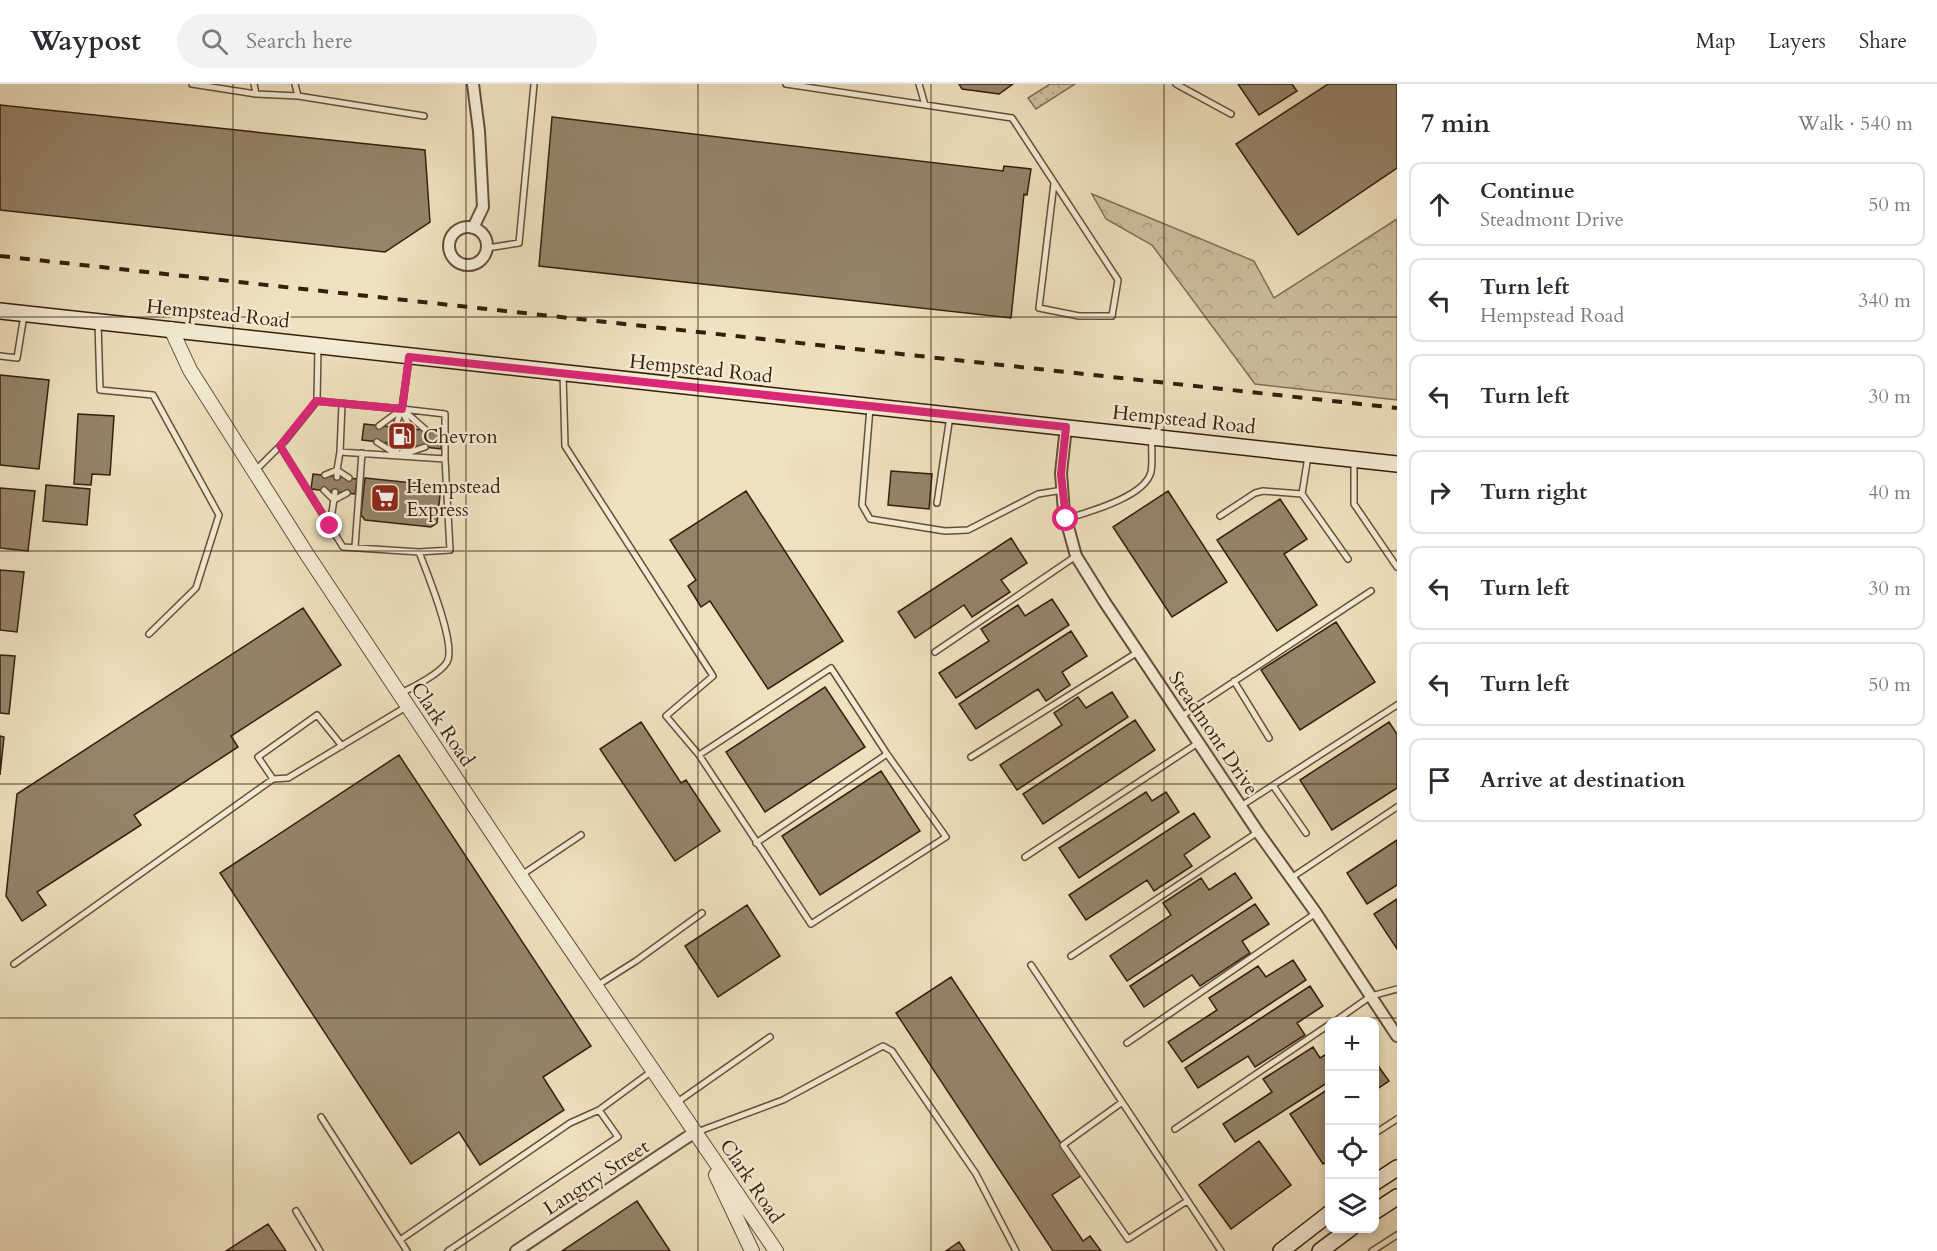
<!DOCTYPE html>
<meta charset="utf-8">
<style>
body{margin:0;font-family:Cardo,serif;background:#f2f2f3;color:#2b2b33}
.controls{position:absolute;right:18px;bottom:18px;display:grid;overflow:hidden;border-radius:12px;box-shadow:0 3px 9px #0003}
.controls button{width:54px;height:54px;display:grid;place-items:center;padding:0;border:0;border-bottom:2px solid #e1e1e2;background:#fff;color:#2b2b33;font:30px sans-serif}
.stop{position:absolute;width:18px;height:18px;margin:-14px;border:4px solid #db2777;border-radius:50%;background:#fff}
.stop.end{background:#db2777;border-color:#fff;box-shadow:0 2px 6px #0008}
.list{margin:0;padding:0;list-style:none}
h2{display:flex;justify-content:space-between;align-items:center;height:78px;margin:0;padding:0 24px;font-size:26px}
h2 small{font-size:20px;font-weight:400;color:#7c7c81}
.list li{display:grid;grid-template-columns:39px 1fr auto;gap:18px;align-items:center;box-sizing:border-box;height:84px;margin:0 12px 12px;padding:0 12px;border:2px solid #e1e1e2;border-radius:12px}
.list b{display:block;font-size:22px;white-space:nowrap}
.list p{margin:0;font-size:20px;white-space:nowrap;color:#7c7c81}
.list em{font-size:20px;font-style:normal;color:#7c7c81}
.icon{flex:none;width:33px;height:33px;fill:none;stroke:currentColor;stroke-width:2;stroke-linecap:round;stroke-linejoin:round}
.map{position:relative;flex:none;width:1397px;height:1167px;overflow:hidden}
header{display:flex;align-items:center;gap:36px;box-sizing:border-box;height:84px;padding:0 30px;background:#fff;border-bottom:2px solid #e1e1e2}
header strong{font-size:28px}
nav{display:flex;gap:33px;margin-inline-start:auto;font-size:21px}
.search{width:420px;height:54px;background:#f2f2f3;display:flex;align-items:center;gap:15px;box-sizing:border-box;padding:0 21px;border-radius:33px;color:#7c7c81;font-size:22px}
main{display:flex}
aside{flex:1;background:#fff}
.map>svg:first-child{display:block}
.grass{fill:url(#grass-dots);stroke:#827058;stroke-width:1.5}
.forest{fill:url(#forest-crowns);stroke:#827058;stroke-width:1.5}
.building{fill:#95846a;stroke:#341f0e;stroke-width:1.5}
.lines{fill:none;stroke-linecap:round;stroke-linejoin:round}
.service-casing{stroke:#63503a;stroke-width:8}
.minor-casing{stroke:#63503a;stroke-width:14}
.tertiary-casing{stroke:#63503a;stroke-width:16}
.secondary-casing{stroke:#341f0e;stroke-width:18}
.service{stroke:#f5ecd5;stroke-width:5}
.minor{stroke:#f5ecd5;stroke-width:10}
.tertiary{stroke:#f5ecd5;stroke-width:14}
.secondary{stroke:#f5ecd5;stroke-width:15}
.rail{stroke:#341f0e;stroke-width:4;stroke-dasharray:10 10;stroke-linecap:butt}
.route{stroke:#db2777;stroke-width:8}
.grid{fill:none;stroke:#341f0e;stroke-width:1.5;stroke-opacity:0.55}
.labels{text-anchor:middle;stroke-width:4.5;stroke-linejoin:round;paint-order:stroke}
.street-label{font-size:20px;fill:#341f0e;stroke:#f5ecd5}
.poi-label{font-size:20px;fill:#341f0e;stroke:#f5ecd5;text-anchor:start}
</style>
<header>
<strong>Waypost</strong>
<div class="search"><svg class="icon" aria-label="search" viewBox="0 0 24 24"><circle cx="10" cy="10" r="6"/><path d="M15 15l6 6"/></svg>Search here</div>
<nav><a>Map</a><a>Layers</a><a>Share</a></nav>
</header>
<main>
<div class="map">
<svg width="1397" height="1167" viewBox="0 0 1397 1167">
<defs>
<pattern id="grass-dots" width="8" height="8" patternUnits="userSpaceOnUse" patternTransform="scale(1.5)"><rect width="8" height="8" fill="#cfc1a1"/><path d="M2 2h.1M6 6h.1" fill="none" stroke="#b2a589" stroke-width="1.8" stroke-linecap="round"/></pattern>
<pattern id="forest-crowns" width="20" height="18" patternUnits="userSpaceOnUse" patternTransform="scale(1.5)"><rect width="20" height="18" fill="#cfc1a1"/><path d="M2 6a3 3 0 1 1 6 0M12 15a3 3 0 1 1 6 0" fill="none" stroke="#b2a589"/></pattern>
</defs>
<rect width="100%" height="100%" fill="#efe2bf"/>
<filter id="stains"><feTurbulence type="fractalNoise" baseFrequency=".00333" numOctaves="4"/><feColorMatrix values="0 0 0 0 .2 0 0 0 0 .09 0 0 0 0 .02 0 0 0 .5 -.17"/></filter>
<radialGradient id="worn" r=".72"><stop offset=".6" stop-color="#630" stop-opacity="0"/><stop offset="1" stop-color="#630" stop-opacity=".3"/></radialGradient>
<path class="grass" d="M1050,0h25l-39,25 -8,-11z"/>
<path class="forest" d="M1092,110l162,67 20,37 123,-79v181l-142,-16 -103,-139 -46,-26z"/>
<path class="building" d="M959,0h54l-14,10 -37,-5z
M1238,0h54l5,7 -38,24z
M1328,0h69v84l-99,67 -62,-91z
M0,21l425,45 5,72 -45,30 -385,-42z
M552,33l451,54 1,-5 27,3 -4,26 -3,-1 -13,124 -472,-52z
M0,291l49,5 -10,89 -39,-4z
M78,330l36,2 -4,59 -18,-1 -1,11 -17,-1z
M364,340l78,8 -1,17 -79,-9z
M891,387l41,3 -3,35 -41,-4z
M313,390l44,5 -2,15 -44,-5z
M365,394l76,8 -4,37 -6,4 -66,-7 -4,-5z
M46,401l44,4 -3,36 -44,-4z
M0,404l35,3 -7,60 -28,-3z
M746,407l97,150 -75,48 -58,-88 -9,6 -13,-21 8,-6 -26,-40z
M1168,407l59,91 -55,35 -59,-90z
M1280,415l27,40 -23,15 33,51 -40,26 -60,-91z
M1011,454l16,25 -26,17 9,12 -38,25 -8,-12 -49,33 -17,-26z
M0,486l24,2 -7,60 -17,-2z
M1052,515l17,26 -113,73 -17,-25 50,-32 -8,-12 37,-24 7,11z
M303,524l38,57 -110,71 7,11 -104,68 7,10 -104,67 9,13 -24,16 -16,-25 11,-102z
M1336,538l39,60 -75,48 -39,-60z
M1071,547l16,25 -25,16 8,13 -24,16 -8,-12 -62,40 -17,-25z
M0,571l15,1 -6,58 -9,-1z
M825,603l40,60 -100,65 -39,-60z
M1112,608l16,25 -111,73 -17,-25 62,-40 -8,-12 24,-16 8,11z
M1135,636l20,30 -112,74 -20,-30z
M641,638l40,61 5,-3 34,51 -45,30 -75,-112z
M1389,638l8,12v54l-65,42 -32,-50z
M0,652l4,1 -4,38z
M399,671l192,291 -48,31 21,33 -84,55 -21,-33 -48,32 -191,-291z
M881,687l39,60 -100,64 -38,-59z
M1146,708l6,9 14,-9 13,20 -100,66 -20,-30z
M1194,729l16,24 -26,18 8,11 -38,25 -7,-11 -61,40 -17,-25z
M1397,756v45l-30,19 -20,-31z
M1235,789l17,25 -125,83 -17,-25 61,-41 -8,-12 38,-25 8,12z
M1397,815v50l-23,-35z
M1255,820l14,20 -27,17 8,12 -50,33 -8,-11 -48,32 -14,-21z
M747,821l33,51 -62,41 -33,-51z
M1293,876l13,20 -124,82 -14,-20 49,-32 -8,-12 49,-32 8,11z
M951,893l131,198 -30,20 31,46 7,-5 11,15h-48l-157,-238z
M1310,902l13,20 -26,17 8,12 -50,32 -7,-11 -50,32 -13,-20z
M1313,963l7,11 10,-6v29l-95,61 -12,-18 49,-32 -9,-13z
M1374,976l15,21 -15,10z
M1330,1004v32l-3,2 3,3v35l-7,4 -33,-50z
M1259,1057l32,44 -60,44 -32,-44z
M637,1117l33,50h-108z
M268,1140l18,27h-60z
M959,1158l6,9h-19z"/>
<g class="lines">
<g class="service-casing">
<path id="service" d="M192,0l64,10 42,2 126,20
M254,0l2,10
M295,0l3,12
M786,0l226,34 106,162 -6,36h-33l-40,-8 15,-125
M919,0l6,21
M1176,0l55,30
M487,164l32,-5 15,-159
M98,239l2,67 53,5 66,120 -23,73 -47,46
M0,272l17,2 7,-43
M563,290l2,72 148,230 -47,40 33,39 112,169 135,-87 -59,-83 -56,-86 -132,87
M317,317l85,8 7,-51
M870,324l-8,97 8,14 75,12 23,-1 70,-36 25,-4
M402,327l9,18
M379,342l23,-17 25,22
M395,344l6,-17
M377,358l22,14 26,-9
M393,360l6,12 10,-11
M280,362l63,101 76,5 31,-2 -5,-91v-45l-43,-5
M340,368l2,-48
M1308,372l-6,38 46,65
M1354,377v43l43,63
M255,387l30,-30 32,-40 1,-53
M325,391l12,-5v7
M349,394l-12,-8 3,-18 105,7
M324,406l10,10
M334,416l13,-7
M937,419l13,-87
M1220,432l35,-23 8,-2 39,3
M1066,435c22,-7 79,-22 85,-47 2,-10 0,-23 1,-34
M330,442l5,-34
M355,463l7,-94
M935,568l141,-96
M1234,597l35,57
M401,609c11,-5 40,-20 46,-31 10,-17 -20,-89 -28,-110
M1182,632l189,-125
M971,673l167,-105
M273,695l-15,-22 59,-42 25,31
M1274,703l32,46
M1241,722l156,-101
M756,759l131,-89
M1025,773l173,-114
M520,792l61,-41
M1291,794l106,-71
M1071,872l187,-124
M14,880l259,-185 15,-1 118,-71
M1031,881l190,286
M598,901l38,-24 66,-48
M1334,938l37,-26 26,-7
M1127,959l189,-130
M676,1019l94,-66
M1121,1019l-58,42 65,94 59,-38
M321,1033l86,134
M1175,1045l155,-105
M697,1048l86,-32 100,-54 9,5 84,123 40,77
M1374,1050l23,-15
M296,1127l24,40
M400,1156l170,-117 29,-13
M448,1167l170,-114 -19,-27 53,-39
M1372,1167l25,-16"/>
</g>
<g class="minor-casing">
<path id="minor" d="M473,0l6,47 4,76 -10,21
M449 162a19 19 0 1 1 38 0a19 19 0 1 1-38 0Z
M1066,343l-5,46 3,39 12,44 28,45 154,231 58,81 81,123
M516,1167l179,-119"/>
</g>
<g class="tertiary-casing">
<path id="tertiary" d="M171,245l19,41 116,183 216,325 254,373
M716,1091l36,76"/>
</g>
<g class="secondary-casing">
<path id="secondary" d="M0,227l1397,153
M1374,1099l23,-15
M1374,1128l23,-15
M1281,1167l49,-38
M1320,1167l31,-23"/>
</g>
<use href="#service" class="service"/>
<use href="#minor" class="minor"/>
<use href="#tertiary" class="tertiary"/>
<use href="#secondary" class="secondary"/>
<path class="rail" d="M0,172l1397,152"/>
</g>
<g class="lines">
<path class="route" d="M330,442l-50,-80 36,-45 86,8 7,-52 657,70 -5,47 5,45"/>
</g>
<path class="grid" d="M233,0v1167M466,0v1167M698,0v1167M931,0v1167M1164,0v1167M0,233h1397M0,467h1397M0,700h1397M0,934h1397"/>
<defs>
<g id="fuel-square" transform="scale(1.5)"><rect x="-9" y="-9" width="18" height="18" rx="4" fill="#8f2418" stroke="#f5ecd5"/><path d="M-5.5-6h7V0h2V4h1.3V-2.5L3-4.5l.8-.8L6-3V5H2.5V1h-1V6h-7ZM-4.2-4.7v3.2H.2V-4.7Z" fill="#fff"/></g>
<g id="supermarket-square" transform="scale(1.5)"><rect x="-9" y="-9" width="18" height="18" rx="4" fill="#8f2418" stroke="#f5ecd5"/><path d="M-6-5.5h2.5l.6 2H6L4.5 2H-2.5L-4.4-4H-6ZM-1.5 3.2a1.3 1.3 0 1 0 .1 0ZM3 3.2a1.3 1.3 0 1 0 .1 0Z" fill="#fff"/></g>
</defs>
<g fill-rule="evenodd">
<use href="#fuel-square" x="402" y="352"/>
<use href="#supermarket-square" x="385" y="414"/>
</g>
<g class="labels">
<g class="street-label">
<text transform="translate(218 229) rotate(6)" y="7">Hempstead Road</text>
<text transform="translate(701 284) rotate(6)" y="7">Hempstead Road</text>
<text transform="translate(1184 335) rotate(6)" y="7">Hempstead Road</text>
<text transform="translate(443 640) rotate(56)" y="7">Clark Road</text>
<text transform="translate(1214 649) rotate(56)" y="7">Steadmont Drive</text>
<text transform="translate(596 1093) rotate(-33)" y="7">Langtry Street</text>
<text transform="translate(752 1097) rotate(56)" y="7">Clark Road</text>
</g>
<g class="poi-label">
<text x="423" y="359">Chevron</text>
<text x="406" y="409">Hempstead<tspan x="406" dy="23">Express</tspan></text>
</g>
</g>
<rect width="100%" height="100%" filter="url(#stains)"/>
<rect width="100%" height="100%" fill="url(#worn)"/>
</svg>
<div class="controls">
<button>+</button>
<button>−</button>
<button><svg class="icon" aria-label="locate" viewBox="0 0 24 24"><circle cx="12" cy="12" r="6"/><path d="M12 2v4M12 18v4M2 12h4M18 12h4"/></svg></button>
<button><svg class="icon" aria-label="layers" viewBox="0 0 24 24"><path d="M12 4l9 5-9 5-9-5zM3 14l9 5 9-5"/></svg></button>
</div>
<div class="stop" style="left:1066px;top:435px"></div>
<div class="stop end" style="left:330px;top:442px"></div>
</div>
<aside>
<h2>7 min<small>Walk · 540 m</small></h2>
<ul class="list">
<li><svg class="icon" aria-label="ahead" viewBox="0 0 24 24"><path d="M12 20V5M6 11l6-6 6 6"/></svg><div><b>Continue</b><p>Steadmont Drive</p></div><em>50 m</em></li>
<li><svg class="icon" aria-label="left" viewBox="0 0 24 24"><path d="M17 20v-9H6M10 6l-5 5 5 5"/></svg><div><b>Turn left</b><p>Hempstead Road</p></div><em>340 m</em></li>
<li><svg class="icon" aria-label="left" viewBox="0 0 24 24"><path d="M17 20v-9H6M10 6l-5 5 5 5"/></svg><div><b>Turn left</b></div><em>30 m</em></li>
<li><svg class="icon" aria-label="right" viewBox="0 0 24 24"><path d="M7 20v-9h11M14 6l5 5-5 5"/></svg><div><b>Turn right</b></div><em>40 m</em></li>
<li><svg class="icon" aria-label="left" viewBox="0 0 24 24"><path d="M17 20v-9H6M10 6l-5 5 5 5"/></svg><div><b>Turn left</b></div><em>30 m</em></li>
<li><svg class="icon" aria-label="left" viewBox="0 0 24 24"><path d="M17 20v-9H6M10 6l-5 5 5 5"/></svg><div><b>Turn left</b></div><em>50 m</em></li>
<li><svg class="icon" aria-label="arrive" viewBox="0 0 24 24"><path d="M6 21V4h12l-3 4 3 4H6"/></svg><div><b>Arrive at destination</b></div></li>
</ul>
</aside>
</main>
